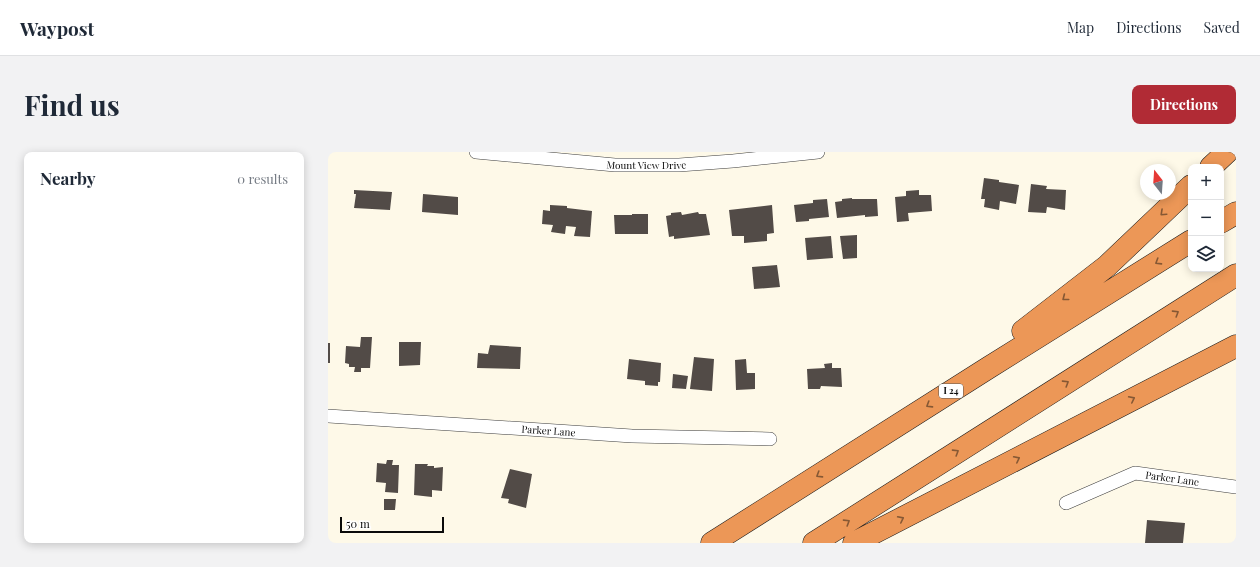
<!DOCTYPE html>
<meta charset="utf-8">
<style>
body{margin:0;font-family:"Playfair Display",serif;background:#f2f2f3;color:#1f2937}
.controls{position:absolute;right:12px;top:12px;display:grid;overflow:hidden;border-radius:8px;box-shadow:0 2px 10px #0003}
.controls button{width:36px;height:36px;display:grid;place-items:center;padding:0;border:0;border-bottom:1px solid #e0e1e3;background:#fff;color:#1f2937;font:20px sans-serif}
.compass{position:absolute;left:812px;top:12px;width:36px;height:36px;border-radius:50%;background:#fff;box-shadow:0 2px 10px #0003;rotate:343deg}
.scale{position:absolute;left:12px;bottom:10px;width:104px;box-sizing:border-box;padding-left:4px;border:2px solid #0a0a0a;border-top:0;font-size:11px;line-height:14px;white-space:nowrap;color:#0a0a0a;-webkit-text-stroke:3px #fff;paint-order:stroke}
.list{margin:0;padding:0;list-style:none}
h2{display:flex;justify-content:space-between;align-items:center;height:52px;margin:0;padding:0 16px;font-size:17px}
h2 small{font-size:13px;font-weight:400;color:#747a83}
.icon{flex:none;width:22px;height:22px;fill:none;stroke:currentColor;stroke-width:2;stroke-linecap:round;stroke-linejoin:round}
.map{position:relative;flex:none;width:908px;height:391px;overflow:hidden;border-radius:8px}
header{display:flex;align-items:center;gap:24px;box-sizing:border-box;height:56px;padding:0 20px;background:#fff;border-bottom:1px solid #e0e1e3}
header strong{font-size:19px}
nav{display:flex;gap:22px;margin-inline-start:auto;font-size:14px}
.intro{display:flex;align-items:center;justify-content:space-between;box-sizing:border-box;height:96px;padding:0 24px}
h1{margin:0;font-size:28px}
.button{padding:10px 18px;border-radius:8px;background:#b12b35;color:#fff;font-size:14px;font-weight:700}
main{display:flex;gap:24px;padding:0 24px}
aside{flex:1;background:#fff;border-radius:8px;box-shadow:0 2px 10px #0003}
.map>svg:first-child{display:block}
.building{fill:#524b47}
.lines{fill:none;stroke-linecap:round;stroke-linejoin:round}
.street-casing{stroke:#3d3d3d;stroke-width:14}
.highway-casing{stroke:#1b1b1b;stroke-width:23}
.street{stroke:#fff;stroke-width:13}
.highway{stroke:#ec9757;stroke-width:22}
.oneway{stroke:#865834}
.labels{text-anchor:middle;stroke-width:4;stroke-linejoin:round;paint-order:stroke}
.shield{fill:#fff;stroke:#545454;stroke-width:1}
.shield-label{font-size:9px;font-weight:bold;fill:#0a0a0a}
.street-label{font-size:10px;fill:#0a0a0a;stroke:#fff}
</style>
<header>
<strong>Waypost</strong>
<nav><a>Map</a><a>Directions</a><a>Saved</a></nav>
</header>
<div class="intro"><h1>Find us</h1><a class="button">Directions</a></div>
<main>
<aside>
<h2>Nearby<small>0 results</small></h2>
<ul class="list">
</ul>
</aside>
<div class="map">
<svg width="908" height="391" viewBox="0 0 908 391">
<rect width="100%" height="100%" fill="#fef9e8"/>
<path class="building" d="M656,26l15,2v2l20,3 -3,19 -16,-3 -1,9 -15,-3 1,-8h-4z
M703,32l16,2 -1,3 20,1 -1,20 -18,-3 -1,6 -18,-1z
M26,38l38,2 -2,18 -36,-2 2,-14h-2z
M591,38v5h12l1,16 -24,2 1,8 -12,1 -2,-25 11,-1v-5z
M95,42l35,3v18l-36,-3z
M524,46v1h25l1,17 -13,1v-2l-28,3 -2,-16 7,-1v-2z
M499,47l2,18 -20,2v2l-13,1 -2,-17 19,-2v-3z
M222,53l17,1v2l25,3 -2,26 -16,-1 2,-9 -10,-1 -1,8 -14,-2 2,-7 -11,-1 1,-14 7,1z
M444,53l2,28 -7,1v7l-23,2v-7h-12l-3,-26z
M353,60l1,3 16,-3 1,2h7l4,21 -36,4v-3l-5,1 -3,-21 5,-1v-2z
M304,62h16v20h-33l-1,-19h18z
M529,83v23l-14,1 -3,-23z
M503,84l2,22 -26,2 -2,-22z
M449,113l3,22 -26,2 -2,-22z
M33,185h11l-2,31h-9v4h-7l1,-5h-6v-3l-4,-1 1,-17 14,1z
M71,190h22l-1,23 -21,1z
M0,191h2v20h-2z
M162,193l31,2 -1,22 -43,-1 1,-15 10,1z
M366,205l20,2 -2,32 -22,-2z
M301,207l32,4 -1,19h-2v4l-13,-1v-4l-18,-2z
M418,207l1,14h8v16l-19,1 -1,-30z
M504,211v5h9l1,19 -21,-1 -1,3h-12l-1,-20 18,-1 -1,-4z
M345,222l15,2 -2,13 -14,-1z
M59,308h6l-1,5h7l-1,28 -13,-1 1,-9 -10,-1 1,-19 9,1z
M87,312h13l-1,2h7v2l9,-1 -1,24 -10,-1v7l-18,-2z
M182,317l22,5 -6,34 -18,-5 1,-4 -8,-1z
M56,347h12l-1,11h-11z
M819,368l38,3 -2,20h-38z"/>
<g class="lines">
<g class="street-casing">
<g id="street">
<path id="s1" d="M148,0l139,13h64l54,-4 85,-9"/>
<path id="s2" d="M0,264l304,20 138,3"/>
<path id="s3" d="M738,351l69,-30 101,14"/>
</g>
</g>
<g class="highway-casing">
<path id="highway" d="M883,15l16,-15
M893,70l15,-9
M695,179l84,-65 84,-80
M384,391l276,-175 203,-127
M486,391l422,-268
M526,391l382,-197"/>
</g>
<use href="#street" class="street"/>
<use href="#highway" class="highway"/>
</g>
<defs><path id="oneway-chevron" d="M-2-3.5L2.5 0L-2 3.5" fill="none" stroke-width="1.6" stroke-linecap="round" stroke-linejoin="round"/></defs>
<g class="oneway">
<use href="#oneway-chevron" transform="translate(835 61) rotate(137)"/>
<use href="#oneway-chevron" transform="translate(830 110) rotate(148)"/>
<use href="#oneway-chevron" transform="translate(737 146) rotate(142)"/>
<use href="#oneway-chevron" transform="translate(848 161) rotate(-32)"/>
<use href="#oneway-chevron" transform="translate(738 231) rotate(-32)"/>
<use href="#oneway-chevron" transform="translate(804 247) rotate(-27)"/>
<use href="#oneway-chevron" transform="translate(601 253) rotate(148)"/>
<use href="#oneway-chevron" transform="translate(628 300) rotate(-32)"/>
<use href="#oneway-chevron" transform="translate(689 307) rotate(-27)"/>
<use href="#oneway-chevron" transform="translate(491 323) rotate(148)"/>
<use href="#oneway-chevron" transform="translate(573 367) rotate(-27)"/>
<use href="#oneway-chevron" transform="translate(519 370) rotate(-32)"/>
</g>
<g class="labels">
<rect class="shield" x="611" y="232" width="24" height="14" rx="3"/>
<g class="shield-label">
<text x="623" y="242">I 24</text>
</g>
<g class="street-label">
<text dy="4" stroke="none"><textPath href="#s1" startOffset="171">Mount View Drive</textPath></text>
<text dy="4" stroke="none"><textPath href="#s2" startOffset="221">Parker Lane</textPath></text>
<text dy="4" stroke="none"><textPath href="#s3" startOffset="113">Parker Lane</textPath></text>
</g>
</g>
</svg>
<div class="controls">
<button>+</button>
<button>−</button>
<button><svg class="icon" aria-label="layers" viewBox="0 0 24 24"><path d="M12 4l9 5-9 5-9-5zM3 14l9 5 9-5"/></svg></button>
</div>
<svg class="compass" viewBox="-18 -18 36 36"><path d="M0-13l5 13h-10z" fill="#e53935"/><path d="M0 13l5-13h-10z" fill="#747a83"/></svg>
<div class="scale">50 m</div>
</div>
</main>
